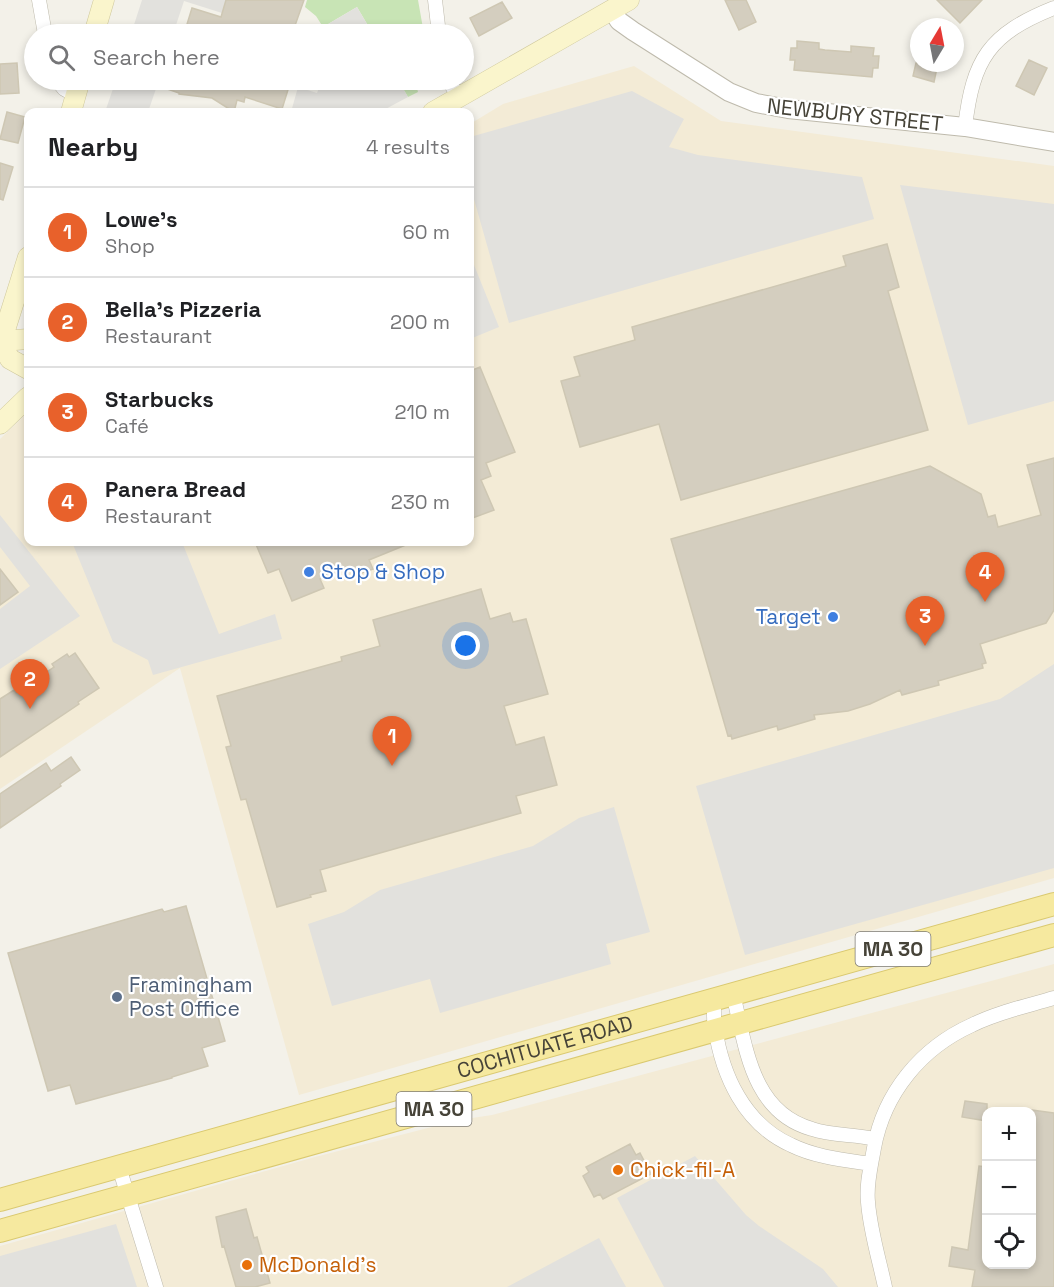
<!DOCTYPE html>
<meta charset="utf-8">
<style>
body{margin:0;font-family:"Space Grotesk",sans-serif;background:#f6f6f6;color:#202124}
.controls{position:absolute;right:18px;bottom:18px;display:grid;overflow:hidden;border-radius:12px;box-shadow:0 3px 9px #0003}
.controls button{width:54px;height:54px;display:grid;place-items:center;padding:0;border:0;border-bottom:2px solid #e0e0e0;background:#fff;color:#202124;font:30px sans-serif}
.compass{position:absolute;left:910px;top:18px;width:54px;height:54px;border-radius:50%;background:#fff;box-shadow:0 3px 9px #0003;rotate:10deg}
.you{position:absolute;left:466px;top:646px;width:21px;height:21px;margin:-15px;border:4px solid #fff;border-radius:50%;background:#1a73e8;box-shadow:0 0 0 9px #1a73e833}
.badge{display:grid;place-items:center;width:39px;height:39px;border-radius:50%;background:#e8612b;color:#fff;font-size:20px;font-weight:700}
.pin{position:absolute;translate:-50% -50px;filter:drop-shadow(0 2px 3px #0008)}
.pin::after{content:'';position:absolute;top:32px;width:21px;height:18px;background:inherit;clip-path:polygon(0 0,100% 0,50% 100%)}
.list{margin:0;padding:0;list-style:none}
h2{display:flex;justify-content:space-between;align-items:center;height:78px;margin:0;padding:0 24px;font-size:26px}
h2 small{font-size:20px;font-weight:400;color:#757577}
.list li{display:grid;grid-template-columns:39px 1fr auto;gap:18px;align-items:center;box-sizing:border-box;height:90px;padding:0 24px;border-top:2px solid #e0e0e0}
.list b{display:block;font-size:22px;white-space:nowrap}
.list p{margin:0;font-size:20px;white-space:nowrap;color:#757577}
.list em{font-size:20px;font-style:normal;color:#757577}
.icon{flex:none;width:33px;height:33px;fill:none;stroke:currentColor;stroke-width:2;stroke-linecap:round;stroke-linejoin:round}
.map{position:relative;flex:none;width:1054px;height:1287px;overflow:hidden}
.search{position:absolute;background:#fff;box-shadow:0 3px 9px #0003;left:24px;top:24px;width:450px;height:66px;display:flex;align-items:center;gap:15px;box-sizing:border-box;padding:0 21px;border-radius:33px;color:#757577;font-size:22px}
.panel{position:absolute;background:#fff;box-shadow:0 3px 9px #0003;left:24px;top:108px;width:450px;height:438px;border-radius:12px}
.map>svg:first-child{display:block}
.commercial{fill:#f3ebd6;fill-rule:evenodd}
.green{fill:#c8e4b5}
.parking{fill:#e2e1dd}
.building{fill:#d4cebf;stroke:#cec7b3;stroke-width:1.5}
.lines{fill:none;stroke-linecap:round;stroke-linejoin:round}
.minor-casing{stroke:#bebaac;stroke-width:15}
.tertiary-casing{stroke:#bebaac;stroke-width:20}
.secondary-casing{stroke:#cfc89c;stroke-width:21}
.primary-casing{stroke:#dac970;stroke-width:24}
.minor{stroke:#fff;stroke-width:14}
.tertiary{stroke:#fff;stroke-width:18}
.secondary{stroke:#faf5cc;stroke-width:20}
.primary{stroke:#f6e99f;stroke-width:22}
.shop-dot{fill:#3f7fe0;stroke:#fff;stroke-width:2}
.service-dot{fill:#5c6f8a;stroke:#fff;stroke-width:2}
.food-dot{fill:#e8710a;stroke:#fff;stroke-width:2}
.labels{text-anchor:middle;stroke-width:4.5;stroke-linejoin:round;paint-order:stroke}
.shield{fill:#fff;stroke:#7e7b74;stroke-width:1.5}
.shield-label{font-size:20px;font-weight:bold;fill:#464338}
.street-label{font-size:21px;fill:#464338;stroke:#fff}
.shop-label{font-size:21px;fill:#366cbe;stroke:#fff;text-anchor:start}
.service-label{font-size:21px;fill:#4e5e75;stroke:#fff;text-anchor:start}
.food-label{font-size:21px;fill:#c56008;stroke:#fff;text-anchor:start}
</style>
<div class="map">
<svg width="1054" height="1287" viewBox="0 0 1054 1287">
<rect width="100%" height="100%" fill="#f3f1e9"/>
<path class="commercial" d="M634,66l87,55 333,45v712l-755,217 -119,-427 -180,121v-350l28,-27v130h442v-418l33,-20z
M1054,964v323h-1054v-41l315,-89 144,-37 33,-5zM986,1112h46v152h-46z"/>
<path class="green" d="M307,0h111l6,34h-51l-16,-27 -34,20 -7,-11 -11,-9z
M398,80h17l3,12 -10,5z"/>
<path class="parking" d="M142,0h84l-4,13 -38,-12 -11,33h-42z
M357,7l16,27h-46l-4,-7z
M116,80h43l-11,32h-43z
M322,80h76l10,17 -28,15h-89l7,-25 19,6z
M632,91l52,28 -15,28 29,8 164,22 12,42 -365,104 -39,-138v-48z
M900,185l154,19v197l-86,24z
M470,255l29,72 -29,12z
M0,515l80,101 -80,53v-60l30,-23 -30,-39z
M72,542h110l37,92 56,-20 7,25 -129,36 -5,-15 -35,-18z
M1054,664v204l-309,87 -49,-169 304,-87z
M614,807l36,125 -44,12 5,20 -171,49 -10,-34 -98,27 -24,-82 36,-12 36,-22 153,-44 46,-28z
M695,1156l51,59 13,11 64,43 15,18h-174l-47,-89z
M116,1224l21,63h-137v-31z
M599,1238l27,49h-119z"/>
<path class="building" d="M226,0h78l-12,34h-108l8,-26 29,9z
M725,0h21l10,22 -17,8z
M937,0h45l-22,23z
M502,2l10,16 -33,18 -9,-18z
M797,41l22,2v6l6,1 26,2v-6l23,2 -1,8h6l-1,12h-5l-1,9 -78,-7 1,-10h-5l1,-12h6z
M1029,60l18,8 -13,27 -18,-9z
M17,63l2,30 -19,1v-30z
M916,63h22l-4,19 -21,-6z
M147,80h144l-9,29 -37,-12 -1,5 -7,-2 -3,12 -22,-14 -33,-4v-1l-32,-11z
M7,112l18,5 -7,26 -18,-4z
M0,163l13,4 -10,33 -3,-1z
M887,244l12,43 -11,4 40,139 -247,70 -22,-76 -79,23 -19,-66 19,-5 -6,-19 61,-17 -3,-13 214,-61 -3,-10z
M480,367l35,85 -29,11 5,13 -10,4 13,30 -24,9v-148z
M1054,458v152l-8,13 -66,21 6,19 -4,1 1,4 -45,13 1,4 -37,10 -2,-5 -30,14 -22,7 -34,4 1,4 -37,11 -1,-4 -45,13 -1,-4 -3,1 -57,-197 259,-73 51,28 7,23 7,-2 3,12 43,-12 -14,-50z
M255,542h158l-44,18 4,9 -20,7 -3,-8 -30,11 4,9 -32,13 -13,-32 -11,4z
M0,569l18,23 -18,13z
M481,589l9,30 20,-6 3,9 13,-3 22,75 -44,12 12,39 28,-8 13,48 -41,11 5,17 -201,57 6,21 -16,4 1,2 -34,10 -31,-108 -5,1 -15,-53 5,-1 -14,-50 125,-35 -1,-4 39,-11 -7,-26z
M75,653l24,35 -21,14 1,2 -79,53v-58l14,-9 2,3 38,-26 -2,-3 15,-10 2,3z
M71,757l9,13 -20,14 1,2 -61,42v-34l46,-31 5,8z
M186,906l39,135 -23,7 6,18 -36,11v1l-96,26 -6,-19 -22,6 -40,-138 154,-44 2,3z
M965,1101l22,3v17l-25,-4z
M1032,1110l22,3v174h-82l3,-17 -26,-4 3,-19 16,3 11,-84 8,1v97h45z
M630,1144l6,11 4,-2 11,21 -48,25 -3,-5 -6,3 -11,-21 6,-4 -3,-5z
M246,1209l8,29 3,-1 13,46 -15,4h-19l-12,-41 -2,1 -6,-30z"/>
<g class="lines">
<g class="minor-casing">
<path id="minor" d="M39,0l6,34
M435,0l4,34
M57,80l7,9 9,5 -2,11
M448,80l11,17
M965,127c8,-68 24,-93 89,-119
M733,994c13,52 18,118 79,135 20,7 42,5 63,10
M713,1000c2,9 0,18 2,27 7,48 29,97 76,118 24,12 53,15 80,19
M119,1167l37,120
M885,1287c-6,-28 -15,-57 -17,-85 -2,-18 3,-36 6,-54 10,-55 47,-100 98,-123 26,-13 55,-19 82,-27"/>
</g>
<g class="tertiary-casing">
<path id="tertiary" d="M612,10l7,11 14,10 96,61 27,11 32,6 177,18 89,15"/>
</g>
<g class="secondary-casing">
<path id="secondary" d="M94,34l10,-34
M71,112l9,-32
M433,112l196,-112
M1,344l9,15 18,10
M1,344l14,-4 13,-1
M0,346l28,-89
M0,424l28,-27"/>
</g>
<g class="primary-casing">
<g id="primary">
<path id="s1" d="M0,1200l1054,-296"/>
<path d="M0,1231l1054,-296"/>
</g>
</g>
<use href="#minor" class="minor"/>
<use href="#tertiary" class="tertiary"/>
<use href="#secondary" class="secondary"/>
<use href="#primary" class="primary"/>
</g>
<g class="shop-dot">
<circle cx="309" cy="572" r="6"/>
<circle cx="833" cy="617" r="6"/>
</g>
<circle class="service-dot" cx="117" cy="997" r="6"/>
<g class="food-dot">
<circle cx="618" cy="1170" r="6"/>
<circle cx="247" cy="1265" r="6"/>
</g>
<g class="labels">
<g class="shield">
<rect x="855.5" y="932" width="75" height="34" rx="4.5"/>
<rect x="396.5" y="1092" width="75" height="34" rx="4.5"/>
</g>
<g class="shield-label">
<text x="893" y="956">MA 30</text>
<text x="434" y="1116">MA 30</text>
</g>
<g class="street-label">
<text transform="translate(855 115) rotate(6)" y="7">NEWBURY STREET</text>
<text dy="7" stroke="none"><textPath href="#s1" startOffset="566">COCHITUATE ROAD</textPath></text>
</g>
<g class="shop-label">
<text x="321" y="579">Stop &amp; Shop</text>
<text x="821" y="624" text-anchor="end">Target</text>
</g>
<g class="service-label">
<text x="129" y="992">Framingham<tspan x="129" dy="24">Post Office</tspan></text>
</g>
<g class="food-label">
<text x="630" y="1177">Chick-fil-A</text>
<text x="259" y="1272">McDonald's</text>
</g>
</g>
</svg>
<div class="controls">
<button>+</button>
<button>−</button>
<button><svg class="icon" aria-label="locate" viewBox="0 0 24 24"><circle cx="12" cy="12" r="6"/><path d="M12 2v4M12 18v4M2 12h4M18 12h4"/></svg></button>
</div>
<svg class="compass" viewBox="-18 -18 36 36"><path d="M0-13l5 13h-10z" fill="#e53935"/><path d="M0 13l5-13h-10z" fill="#757577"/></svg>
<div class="you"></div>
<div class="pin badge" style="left:392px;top:766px">1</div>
<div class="pin badge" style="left:30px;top:709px">2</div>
<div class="pin badge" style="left:925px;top:646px">3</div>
<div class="pin badge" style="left:985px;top:602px">4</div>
<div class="search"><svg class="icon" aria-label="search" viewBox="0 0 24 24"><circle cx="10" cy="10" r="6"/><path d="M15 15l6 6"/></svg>Search here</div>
<section class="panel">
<h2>Nearby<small>4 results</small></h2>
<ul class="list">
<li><span class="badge">1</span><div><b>Lowe's</b><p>Shop</p></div><em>60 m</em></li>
<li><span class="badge">2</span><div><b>Bella's Pizzeria</b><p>Restaurant</p></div><em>200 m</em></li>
<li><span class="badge">3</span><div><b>Starbucks</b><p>Café</p></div><em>210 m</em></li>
<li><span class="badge">4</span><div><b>Panera Bread</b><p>Restaurant</p></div><em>230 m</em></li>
</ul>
</section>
</div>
